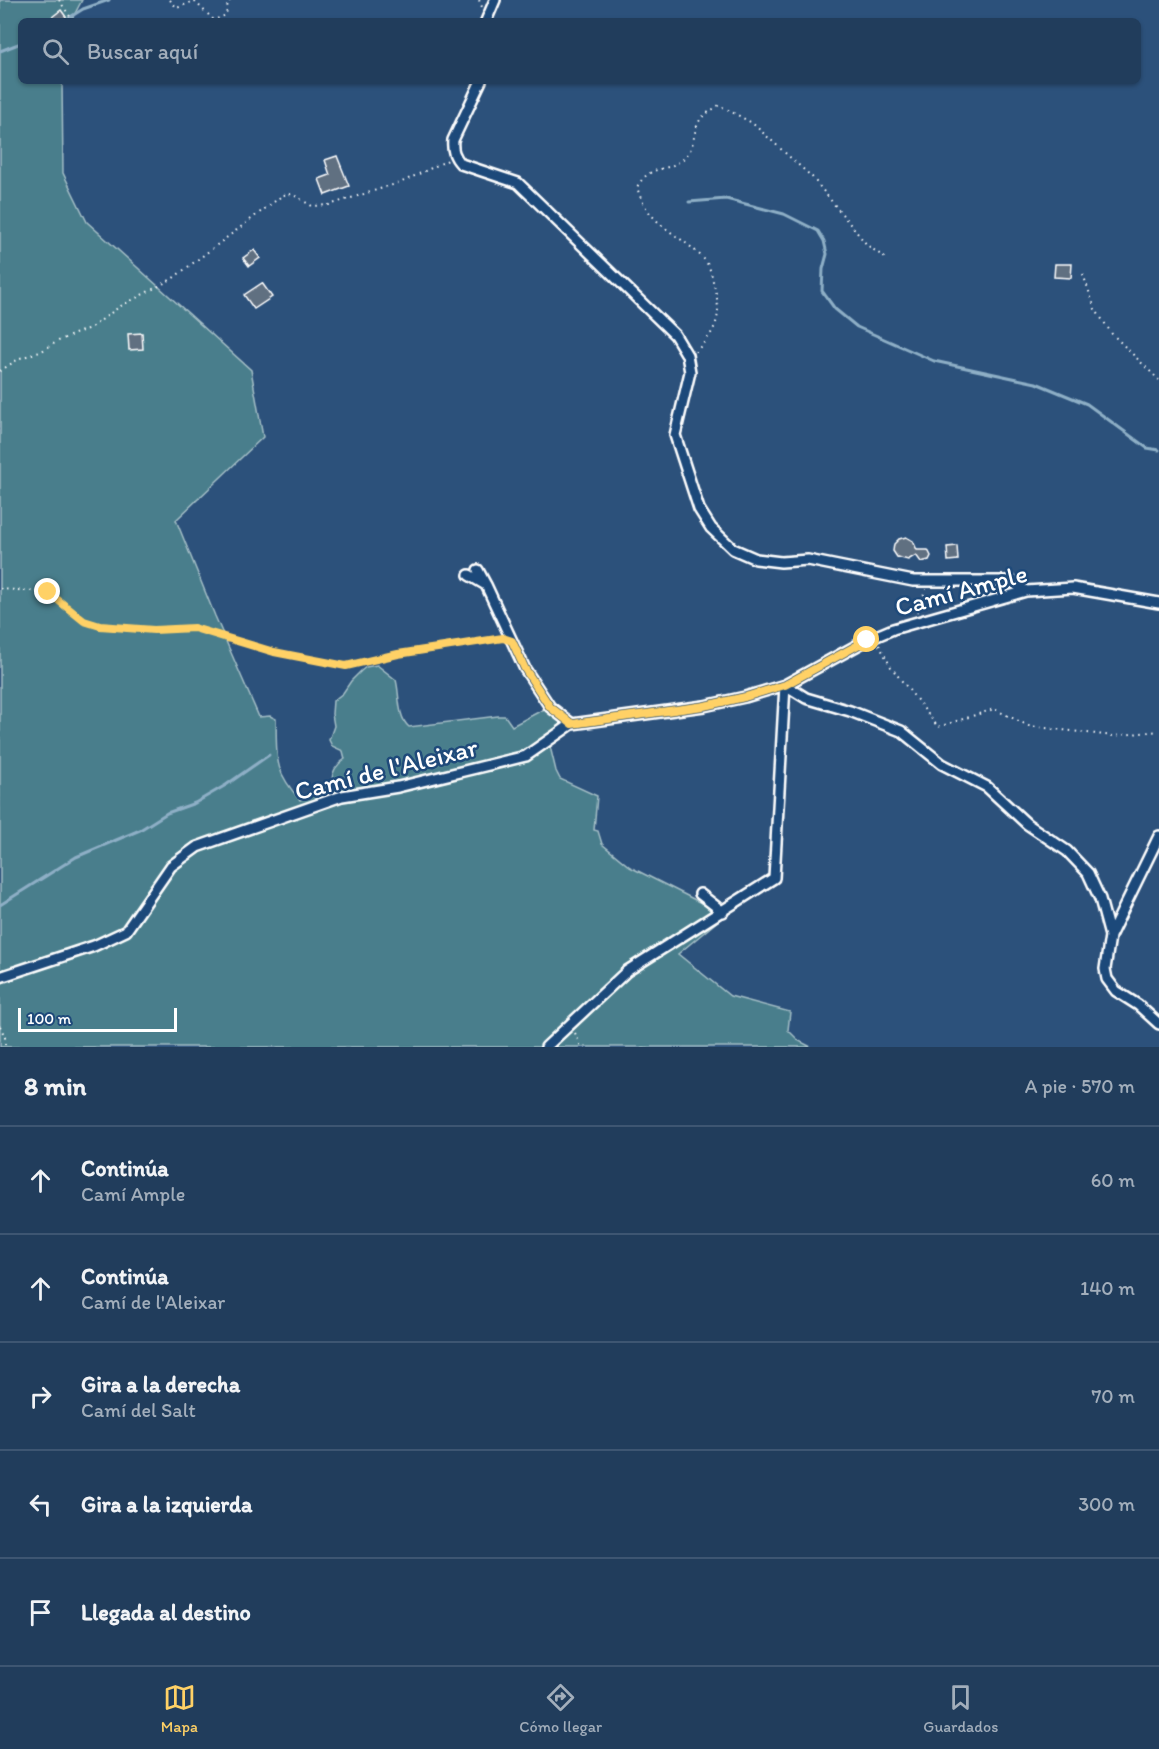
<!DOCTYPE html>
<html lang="es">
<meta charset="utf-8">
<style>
body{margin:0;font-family:Itim,sans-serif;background:#294462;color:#f1f3f6}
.scale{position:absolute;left:18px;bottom:15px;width:159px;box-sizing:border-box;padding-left:6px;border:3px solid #fff;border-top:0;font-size:16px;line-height:21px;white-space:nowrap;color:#fff;-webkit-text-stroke:4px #1f4a7a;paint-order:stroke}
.stop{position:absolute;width:18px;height:18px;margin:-14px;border:4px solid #ffd166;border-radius:50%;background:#fff}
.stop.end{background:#ffd166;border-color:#fff;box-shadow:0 2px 6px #0008}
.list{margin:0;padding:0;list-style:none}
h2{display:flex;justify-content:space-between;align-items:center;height:78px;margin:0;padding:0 24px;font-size:26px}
h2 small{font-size:20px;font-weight:400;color:#a2aebb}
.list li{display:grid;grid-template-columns:39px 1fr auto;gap:18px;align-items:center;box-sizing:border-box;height:108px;padding:0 24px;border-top:2px solid #3e5672}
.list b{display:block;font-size:22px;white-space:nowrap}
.list p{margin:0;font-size:20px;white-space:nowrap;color:#a2aebb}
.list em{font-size:20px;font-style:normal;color:#a2aebb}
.icon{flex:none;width:33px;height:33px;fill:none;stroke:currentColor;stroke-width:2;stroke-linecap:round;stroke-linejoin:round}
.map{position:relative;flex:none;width:1159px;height:1047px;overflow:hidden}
.search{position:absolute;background:#213d5c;box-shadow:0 2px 4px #0004;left:18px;right:18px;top:18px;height:66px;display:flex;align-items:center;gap:15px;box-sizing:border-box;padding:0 21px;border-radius:9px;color:#a2aebb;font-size:22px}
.sheet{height:618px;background:#213d5c}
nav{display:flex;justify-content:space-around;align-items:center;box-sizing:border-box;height:84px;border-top:2px solid #3e5672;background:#213d5c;font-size:16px;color:#a2aebb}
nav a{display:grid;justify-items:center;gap:3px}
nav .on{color:#ffd166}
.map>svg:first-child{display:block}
.green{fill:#497e8c;stroke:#a4bec6;stroke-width:1.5}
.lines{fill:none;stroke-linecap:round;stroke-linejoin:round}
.stream{stroke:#8eafc6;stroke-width:3}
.building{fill:#616f81;stroke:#fff;stroke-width:1.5}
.street-casing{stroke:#fff;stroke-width:14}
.path{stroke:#fff;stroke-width:2;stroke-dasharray:1.5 4.5;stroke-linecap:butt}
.street{stroke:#1f4a7a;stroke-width:9}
.route{stroke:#ffd166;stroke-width:8}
.labels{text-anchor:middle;stroke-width:5;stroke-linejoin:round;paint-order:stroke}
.street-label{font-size:26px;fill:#fff;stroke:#1f4a7a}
</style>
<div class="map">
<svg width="1159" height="1047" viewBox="0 0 1159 1047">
<rect width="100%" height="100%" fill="#2c517b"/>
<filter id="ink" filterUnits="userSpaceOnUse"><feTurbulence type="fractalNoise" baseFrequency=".0167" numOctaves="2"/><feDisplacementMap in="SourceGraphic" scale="12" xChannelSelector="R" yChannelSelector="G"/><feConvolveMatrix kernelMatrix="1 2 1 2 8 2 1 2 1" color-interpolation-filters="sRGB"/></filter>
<g filter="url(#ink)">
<path class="green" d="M0,0h82l-11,21h-50v60h41l1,92 24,49 164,148 12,67 -87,83 39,96 44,101 11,-1 6,3c1,40 -3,50 24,81l32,-17c-1,-11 4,-18 13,-24l-2,-8 -11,-5 -3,-6 5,-14 -2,-12 1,-13 10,-8 8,-12 10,-10 5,-4 11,-2 19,15c4,14 1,37 13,47l89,-11h7l7,10 36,-19 14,14 -5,10 -9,7 8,33 4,8 37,17 -3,34 4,1 4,13 28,23 95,48 -47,39 52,42 60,16 -2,18 11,11 12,6h-811z"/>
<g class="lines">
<path class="stream" d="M64,21l19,-12 26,-9
M0,51l21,-8
M689,202l37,-3 58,15 34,17 6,10 3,13 -4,15 -1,22 13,18 22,18 77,34 102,22 51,21 60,44 12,2
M0,905l76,-48 64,-27 27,-17 28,-10 31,-18 43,-30"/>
</g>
<path class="building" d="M61,10l8,11h-22z
M337,156l12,30 -24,9 -6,-16 11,-4 -5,-15z
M254,250l6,8 -11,8 -6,-8z
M1055,264h17l-1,14 -17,-1z
M262,283l10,14 -18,12 -10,-14z
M142,333l1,16 -14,1 -1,-16z
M906,537l7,4 4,9h11l3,6 -2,4 -8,2 -5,-7 -8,5 -11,-3 -4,-6 1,-7 5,-5z
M957,546l1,14 -10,1 -1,-14z"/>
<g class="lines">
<g class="street-casing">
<path id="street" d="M486,21l9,-21
M481,81l-28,59c-1,10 1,16 8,24l57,19 157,152 12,20 3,17 -15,63 24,74 12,19 22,21 23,10 25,3 27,-2 105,21h98l15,10
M478,570l8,15
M469,575l17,10 39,84 25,38 22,17
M785,685l21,13 44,13 51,20 41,33 45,23 40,37 40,27 21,22 12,26 10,37 -5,33 2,10 9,12 22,14 21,19
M700,894l23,18
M1110,936l49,-100
M0,977l94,-31 32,-15 45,-65 26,-19 145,-51 56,-9 128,-31 46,-32 132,-18 41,-9 40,-12 82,-45 26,-11 133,-38 47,-3 86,15
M546,1047l81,-76 147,-93 11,-193"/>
</g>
<path class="path" d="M59,0l14,21
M170,0l7,8 17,-7 20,19 12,-5 2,-13 3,-2
M479,0l3,7
M1083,274l12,35 17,25 47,46
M695,352c25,-24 27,-38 18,-71 -2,-9 -4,-17 -11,-24 -26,-26 -54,-31 -65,-70 14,-24 27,-13 46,-28 13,-10 9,-27 17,-39 4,-6 14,-11 19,-15l33,18 60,54 55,68 18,13
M0,371l20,-13 20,-6 20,-12 32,-13 27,-20 53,-28 111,-84 9,-1 20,12 17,-1 73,-23 46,-22
M0,589l48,3 36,29 16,5 54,4 40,-2 80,24 72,14 52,-12 103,-16
M917,612l9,-23
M879,645l12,22 47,60 56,-18 35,17 84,10 46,-5
M0,1026l5,11v10
M575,1033l6,14"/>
<use href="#street" class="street"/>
</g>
</g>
<g class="lines" filter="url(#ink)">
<path class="route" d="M48,592l36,29 16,5 54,4 40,-2 80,24 72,14 52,-12 105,-16 9,3 13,28 25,38 22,17 132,-18 41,-9 40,-12 82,-45"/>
</g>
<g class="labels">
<g class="street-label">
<text transform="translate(961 590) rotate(-15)" y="9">Camí Ample</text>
<text transform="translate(386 769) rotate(-14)" y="9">Camí de l'Aleixar</text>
</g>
</g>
</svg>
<div class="scale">100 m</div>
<div class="stop" style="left:867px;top:640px"></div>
<div class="stop end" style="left:48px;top:592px"></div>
<div class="search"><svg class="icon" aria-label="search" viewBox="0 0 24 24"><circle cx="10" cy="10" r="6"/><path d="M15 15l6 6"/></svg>Buscar aquí</div>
</div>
<section class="sheet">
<h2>8 min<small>A pie · 570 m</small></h2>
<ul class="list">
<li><svg class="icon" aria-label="ahead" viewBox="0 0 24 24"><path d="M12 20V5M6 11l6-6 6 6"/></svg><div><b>Continúa</b><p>Camí Ample</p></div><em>60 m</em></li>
<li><svg class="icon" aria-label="ahead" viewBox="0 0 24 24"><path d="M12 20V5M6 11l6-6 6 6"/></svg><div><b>Continúa</b><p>Camí de l'Aleixar</p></div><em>140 m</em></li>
<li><svg class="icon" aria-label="right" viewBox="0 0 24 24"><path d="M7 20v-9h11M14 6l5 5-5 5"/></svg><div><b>Gira a la derecha</b><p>Camí del Salt</p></div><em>70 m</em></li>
<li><svg class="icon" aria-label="left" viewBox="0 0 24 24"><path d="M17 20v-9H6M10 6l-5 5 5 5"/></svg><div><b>Gira a la izquierda</b></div><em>300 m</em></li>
<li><svg class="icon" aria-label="arrive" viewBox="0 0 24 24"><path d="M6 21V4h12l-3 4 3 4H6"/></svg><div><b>Llegada al destino</b></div></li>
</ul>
</section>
<nav>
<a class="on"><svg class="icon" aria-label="map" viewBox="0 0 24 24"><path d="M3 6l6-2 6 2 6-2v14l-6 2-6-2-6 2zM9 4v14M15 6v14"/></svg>Mapa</a>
<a><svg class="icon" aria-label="directions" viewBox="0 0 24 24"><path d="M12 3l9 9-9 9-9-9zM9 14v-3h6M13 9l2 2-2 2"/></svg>Cómo llegar</a>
<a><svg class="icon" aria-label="saved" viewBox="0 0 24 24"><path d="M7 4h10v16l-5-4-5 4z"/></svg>Guardados</a>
</nav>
